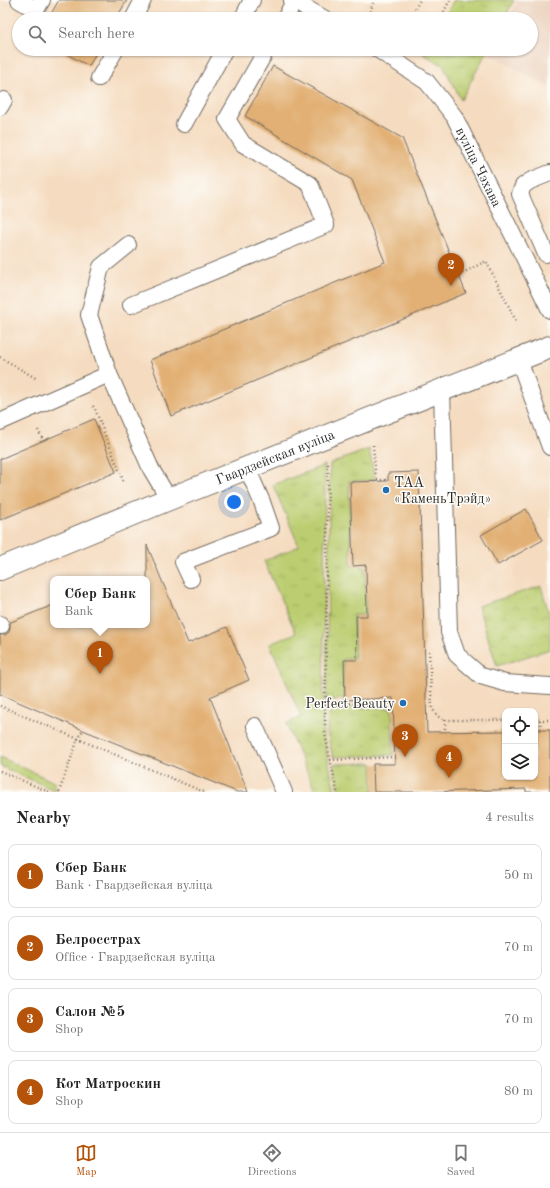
<!DOCTYPE html>
<meta charset="utf-8">
<style>
body{margin:0;font-family:"Old Standard TT",serif;background:#f2f2f2;color:#222}
.controls{position:absolute;right:12px;bottom:12px;display:grid;overflow:hidden;border-radius:8px;box-shadow:0 1px 3px #0004}
.controls button{width:36px;height:36px;display:grid;place-items:center;padding:0;border:0;border-bottom:1px solid #e0e0e0;background:#fff;color:#222;font:20px sans-serif}
.you{position:absolute;left:234px;top:502px;width:14px;height:14px;margin:-10px;border:3px solid #fff;border-radius:50%;background:#1a73e8;box-shadow:0 0 0 6px #1a73e833}
.badge{display:grid;place-items:center;width:26px;height:26px;border-radius:50%;background:#b45309;color:#fff;font-size:13px;font-weight:700}
.pin{position:absolute;translate:-50% -33px;filter:drop-shadow(0 1px 2px #0008)}
.pin::after{content:'';position:absolute;top:21px;width:14px;height:12px;background:inherit;clip-path:polygon(0 0,100% 0,50% 100%)}
.popup{position:absolute;left:50px;top:576px;width:100px;height:52px;box-sizing:border-box;display:grid;place-content:center;border-radius:8px;background:#fff;filter:drop-shadow(0 1px 3px #0005);font-size:13px;white-space:nowrap;color:#767676}
.popup b{font-size:15px;color:#222}
.popup::after{content:'';position:absolute;left:50%;top:100%;margin-left:-8px;border:8px solid transparent;border-top-color:#fff}
.list{margin:0;padding:0;list-style:none}
h2{display:flex;justify-content:space-between;align-items:center;height:52px;margin:0;padding:0 16px;font-size:17px}
h2 small{font-size:13px;font-weight:400;color:#767676}
.list li{display:grid;grid-template-columns:26px 1fr auto;gap:12px;align-items:center;box-sizing:border-box;height:64px;margin:0 8px 8px;padding:0 8px;border:1px solid #e0e0e0;border-radius:8px}
.list b{display:block;font-size:15px;white-space:nowrap}
.list p{margin:0;font-size:13px;white-space:nowrap;color:#767676}
.list em{font-size:13px;font-style:normal;color:#767676}
.icon{flex:none;width:22px;height:22px;fill:none;stroke:currentColor;stroke-width:2;stroke-linecap:round;stroke-linejoin:round}
.map{position:relative;flex:none;width:550px;height:792px;overflow:hidden}
.search{position:absolute;background:#fff;box-shadow:0 1px 3px #0004;left:12px;right:12px;top:12px;height:44px;display:flex;align-items:center;gap:10px;box-sizing:border-box;padding:0 14px;border-radius:22px;color:#767676;font-size:15px}
.sheet{height:340px;background:#fff}
nav{display:flex;justify-content:space-around;align-items:center;box-sizing:border-box;height:56px;border-top:1px solid #e0e0e0;background:#fff;font-size:11px;color:#767676}
nav a{display:grid;justify-items:center;gap:2px}
nav .on{color:#b45309}
.map>svg:first-child{display:block}
.built{fill:#eacdb8}
.grass{fill:url(#grass-tufts);stroke:#737c4e}
.park{fill:url(#park-crowns);stroke:#737c4e}
.building{fill:#e2b074}
.lines{fill:none;stroke-linecap:round;stroke-linejoin:round}
.lane-casing{stroke:#72695f;stroke-width:18}
.secondary-casing{stroke:#72695f;stroke-width:24}
.path{stroke:#72695f;stroke-width:2.5;stroke-dasharray:1 3;stroke-linecap:butt}
.lane{stroke:#fff;stroke-width:16}
.secondary{stroke:#fff;stroke-width:22}
.poi-dot{fill:#1f6fb2;stroke:#fdfcf7;stroke-width:1.5}
.labels{text-anchor:middle;stroke-width:3;stroke-linejoin:round;paint-order:stroke}
.street-label{font-size:14px;fill:#2b2b2b;stroke:#fdfcf7}
.poi-label{font-size:14px;fill:#2b2b2b;stroke:#fdfcf7;text-anchor:start}
</style>
<div class="map">
<svg width="550" height="792" viewBox="0 0 550 792">
<defs>
<pattern id="grass-tufts" width="24" height="20" patternUnits="userSpaceOnUse"><rect width="24" height="20" fill="#bbcd70"/><path d="M3 7l-1-3M5 7V3M7 7l1-3M15 17l-1-3M17 17v-4M19 17l1-3" fill="none" stroke="#a1b061"/></pattern>
<pattern id="park-crowns" width="20" height="18" patternUnits="userSpaceOnUse"><rect width="20" height="18" fill="#bbcd70"/><path d="M2 6a3 3 0 1 1 6 0M12 15a3 3 0 1 1 6 0" fill="none" stroke="#a1b061"/></pattern>
</defs>
<rect width="100%" height="100%" fill="#fdfcf7"/>
<filter id="ink" filterUnits="userSpaceOnUse"><feTurbulence type="fractalNoise" baseFrequency=".025" numOctaves="2"/><feDisplacementMap in="SourceGraphic" scale="8" xChannelSelector="R" yChannelSelector="G"/><feConvolveMatrix kernelMatrix="1 2 1 2 8 2 1 2 1" color-interpolation-filters="sRGB"/></filter>
<filter id="wash" filterUnits="userSpaceOnUse"><feTurbulence type="fractalNoise" baseFrequency=".012" numOctaves="4" result="noise"/><feDisplacementMap in="SourceGraphic" scale="16" xChannelSelector="R" yChannelSelector="G"/><feGaussianBlur stdDeviation="0.9" result="paint"/><feColorMatrix in="noise" values="0 0 0 0 0 0 0 0 0 0 0 0 0 0 0 0 0 1.4 0 .05"/><feComposite in="paint" operator="in"/></filter>
<g filter="url(#wash)">
<rect width="100%" height="100%" fill="#f5dcc0"/>
<path class="built" d="M518,0h32v88l-60,-34 3,-5h38v-30h-23z"/>
<path class="grass" d="M454,0h60l-10,19h-61z
M426,49h62l-27,51 -18,-35 -20,-11z
M369,449l6,31 -26,1 2,85 14,1 1,48h-12l1,43 -12,1 1,40 -18,2 4,-237z
M325,465l-2,269 12,58h-19l-30,-68 15,-7 -31,-73 26,-11 -32,-72 35,-15 -26,-61z
M328,707l64,1 1,47 -60,2 -6,-24z
M0,757l56,26 -2,7 -54,-24z
M372,763l1,29h-34l-6,-28z"/>
<path class="park" d="M541,586l9,31v32l-53,17 -19,-60z"/>
<g id="blocks">
<path class="building" d="M59,0h68l-11,19h-68z
M57,49h41l-9,17z
M273,66l129,72 64,155 -295,123 -21,-56 235,-98 -33,-82 -107,-64z
M94,419l22,53 -116,48v-61z
M419,472l8,260 78,-1v46h30v-47h15v62h-24v-3l-97,3h-55l-1,-28h22l-2,-66 -48,2 -1,-40h13l-1,-44h11l-1,-51 -13,1 -3,-84 38,-1v-8z
M526,509l17,31 -45,25 -17,-30z
M147,545l41,98 39,-16 22,53 -39,17 38,95h-11l-154,-62 -83,-36v-59h5l4,-3 1,-5v-4l1,-1 42,-17v20h94z"/>
</g>
</g>
<g filter="url(#ink)">
<use href="#blocks" fill-opacity="0" stroke="#72695f" stroke-width="1"/>
<g class="lines">
<g class="lane-casing">
<g id="lane">
<path d="M19,0l17,10 6,-10"/>
<path d="M292,0l33,19"/>
<path d="M133,19l10,-19"/>
<path d="M242,19l10,-19"/>
<path d="M285,19l9,-18"/>
<path id="s1" d="M377,49l50,33 27,34 96,194"/>
<path d="M99,78l17,-29"/>
<path d="M0,107l4,-7"/>
<path d="M184,124l41,-75"/>
<path d="M546,254l-26,-60 3,-8 7,-5 20,-8"/>
<path d="M131,305l195,-80 -16,-41 -67,-40 -16,-25 40,-70"/>
<path d="M519,360l31,87"/>
<path d="M109,374l-20,-59 12,-48 27,-22"/>
<path d="M442,390l7,242 8,23 24,21 24,7 45,3"/>
<path d="M0,422l109,-48 42,95 18,30"/>
<path d="M191,579l-8,-17 88,-34 -9,-26 -15,-34"/>
<path d="M0,624l1,2"/>
<path d="M255,726l29,66"/>
</g>
</g>
<g class="secondary-casing">
<g id="secondary">
<path id="s2" d="M0,569l169,-70 381,-152"/>
</g>
</g>
<path class="path" d="M348,15l7,4
M368,19l6,-19
M409,19l11,-19
M440,19l10,-19
M459,275l27,-14 31,62
M0,357l37,22
M93,406l2,3 29,74
M38,430l5,10
M373,445l3,35h10v1
M328,464l-3,270 12,58
M429,651l3,57 5,8 8,4h60
M325,704l69,-1
M0,706l204,86
M445,720v12
M535,720h15
M540,720l1,10
M330,760l65,-3
M0,771l49,21
M59,792l19,-53 5,-9"/>
<use href="#lane" class="lane"/>
<use href="#secondary" class="secondary"/>
</g>
</g>
<g class="poi-dot">
<circle cx="386" cy="490" r="4"/>
<circle cx="403" cy="703" r="4"/>
</g>
<g class="labels">
<g class="street-label">
<text dy="5" stroke="none"><textPath href="#s1" startOffset="160">вуліца Чэхава</textPath></text>
<text dy="5" stroke="none"><textPath href="#s2" startOffset="297">Гвардзейская вуліца</textPath></text>
</g>
<g class="poi-label">
<text x="394" y="487">ТАА<tspan x="394" dy="16">«КаменьТрэйд»</tspan></text>
<text x="395" y="708" text-anchor="end">Perfect Beauty</text>
</g>
</g>
</svg>
<div class="controls">
<button><svg class="icon" aria-label="locate" viewBox="0 0 24 24"><circle cx="12" cy="12" r="6"/><path d="M12 2v4M12 18v4M2 12h4M18 12h4"/></svg></button>
<button><svg class="icon" aria-label="layers" viewBox="0 0 24 24"><path d="M12 4l9 5-9 5-9-5zM3 14l9 5 9-5"/></svg></button>
</div>
<div class="you"></div>
<div class="pin badge" style="left:100px;top:674px">1</div>
<div class="popup"><b>Сбер Банк</b>Bank</div>
<div class="pin badge" style="left:451px;top:286px">2</div>
<div class="pin badge" style="left:405px;top:757px">3</div>
<div class="pin badge" style="left:449px;top:778px">4</div>
<div class="search"><svg class="icon" aria-label="search" viewBox="0 0 24 24"><circle cx="10" cy="10" r="6"/><path d="M15 15l6 6"/></svg>Search here</div>
</div>
<section class="sheet">
<h2>Nearby<small>4 results</small></h2>
<ul class="list">
<li><span class="badge">1</span><div><b>Сбер Банк</b><p>Bank · Гвардзейская вуліца</p></div><em>50 m</em></li>
<li><span class="badge">2</span><div><b>Белросстрах</b><p>Office · Гвардзейская вуліца</p></div><em>70 m</em></li>
<li><span class="badge">3</span><div><b>Салон №5</b><p>Shop</p></div><em>70 m</em></li>
<li><span class="badge">4</span><div><b>Кот Матроскин</b><p>Shop</p></div><em>80 m</em></li>
</ul>
</section>
<nav>
<a class="on"><svg class="icon" aria-label="map" viewBox="0 0 24 24"><path d="M3 6l6-2 6 2 6-2v14l-6 2-6-2-6 2zM9 4v14M15 6v14"/></svg>Map</a>
<a><svg class="icon" aria-label="directions" viewBox="0 0 24 24"><path d="M12 3l9 9-9 9-9-9zM9 14v-3h6M13 9l2 2-2 2"/></svg>Directions</a>
<a><svg class="icon" aria-label="saved" viewBox="0 0 24 24"><path d="M7 4h10v16l-5-4-5 4z"/></svg>Saved</a>
</nav>
